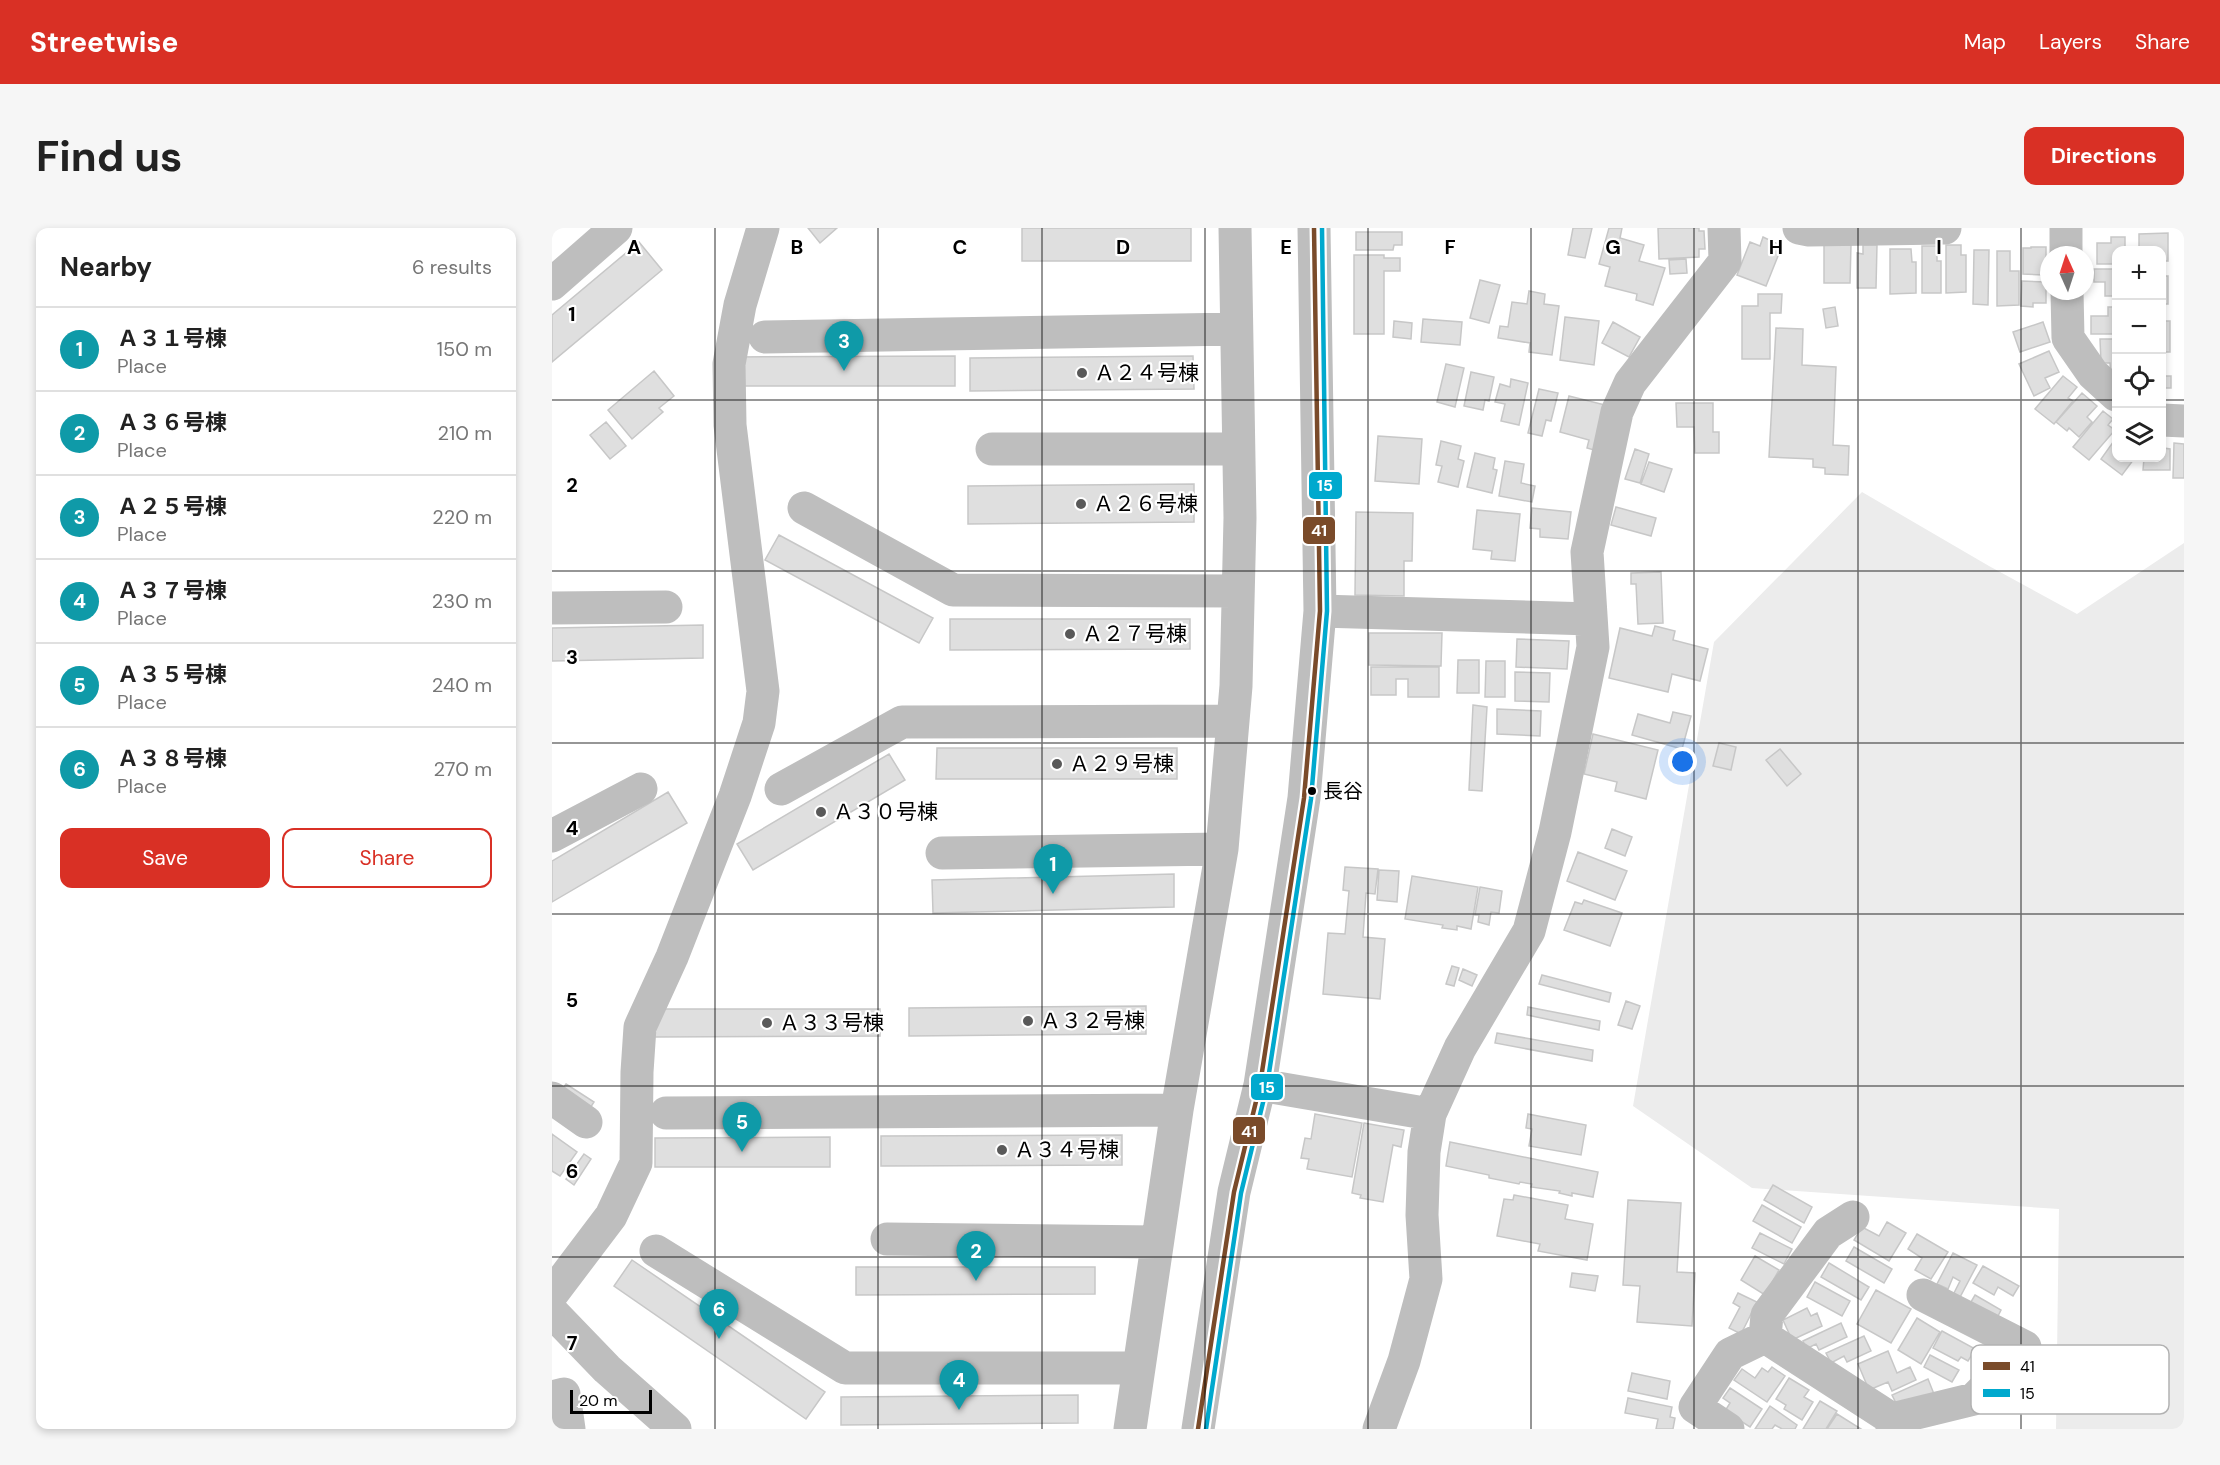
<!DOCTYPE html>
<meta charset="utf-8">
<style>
body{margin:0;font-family:"DM Sans","Noto Sans JP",sans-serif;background:#f6f6f6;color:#222}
.controls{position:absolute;right:18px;top:18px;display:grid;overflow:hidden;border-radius:12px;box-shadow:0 3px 9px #0003}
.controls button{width:54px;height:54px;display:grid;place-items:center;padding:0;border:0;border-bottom:2px solid #e0e0e0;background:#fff;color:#222;font:30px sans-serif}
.compass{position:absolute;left:1488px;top:18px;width:54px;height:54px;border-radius:50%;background:#fff;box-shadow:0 3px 9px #0003;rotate:357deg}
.scale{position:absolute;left:18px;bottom:15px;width:82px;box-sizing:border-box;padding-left:6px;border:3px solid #000;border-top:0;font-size:16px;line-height:21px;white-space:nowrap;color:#000;-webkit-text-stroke:4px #fff;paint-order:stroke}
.you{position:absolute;left:1131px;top:534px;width:21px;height:21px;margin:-15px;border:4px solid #fff;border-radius:50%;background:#1a73e8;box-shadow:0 0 0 9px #1a73e833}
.badge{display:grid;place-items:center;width:39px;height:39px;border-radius:50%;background:#d93025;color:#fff;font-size:20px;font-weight:700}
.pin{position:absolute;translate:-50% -50px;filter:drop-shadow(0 2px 3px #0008)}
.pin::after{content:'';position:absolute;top:32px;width:21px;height:18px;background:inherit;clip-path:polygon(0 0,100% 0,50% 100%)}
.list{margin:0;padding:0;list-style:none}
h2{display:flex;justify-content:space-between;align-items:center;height:78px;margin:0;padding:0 24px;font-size:26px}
h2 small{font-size:20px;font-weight:400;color:#767676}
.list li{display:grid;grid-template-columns:39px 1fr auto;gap:18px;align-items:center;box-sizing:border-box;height:84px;padding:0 24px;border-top:2px solid #e0e0e0}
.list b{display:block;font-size:22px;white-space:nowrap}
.list p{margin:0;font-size:20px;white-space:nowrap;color:#767676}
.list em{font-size:20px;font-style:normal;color:#767676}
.actions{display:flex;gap:12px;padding:18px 24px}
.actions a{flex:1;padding:14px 0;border:2px solid #d93025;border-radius:12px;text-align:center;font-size:21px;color:#d93025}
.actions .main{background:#d93025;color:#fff}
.icon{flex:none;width:33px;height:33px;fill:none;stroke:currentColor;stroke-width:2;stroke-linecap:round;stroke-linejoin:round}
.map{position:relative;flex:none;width:1632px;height:1201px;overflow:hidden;border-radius:12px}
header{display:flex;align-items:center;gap:36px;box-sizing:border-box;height:84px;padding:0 30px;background:#d93025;color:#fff}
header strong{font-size:28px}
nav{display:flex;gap:33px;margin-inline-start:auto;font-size:21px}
.intro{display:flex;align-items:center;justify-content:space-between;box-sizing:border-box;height:144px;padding:0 36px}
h1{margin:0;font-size:42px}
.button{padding:15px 27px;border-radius:12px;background:#d93025;color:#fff;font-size:21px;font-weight:700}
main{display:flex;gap:36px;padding:0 36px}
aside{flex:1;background:#fff;border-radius:12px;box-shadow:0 3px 9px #0003}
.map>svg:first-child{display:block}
.green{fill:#ececec}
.building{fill:#dfdfdf;stroke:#c7c7c7;stroke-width:1.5}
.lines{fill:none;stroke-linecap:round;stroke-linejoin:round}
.minor{stroke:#bebebe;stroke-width:33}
.bus-1-casing{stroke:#fff;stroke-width:9}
.bus-2-casing{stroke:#fff;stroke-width:9}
.bus-1{stroke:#7a4b2a;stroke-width:4.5}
.bus-2{stroke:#00a9ce;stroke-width:4.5}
.grid{fill:none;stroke:#000;stroke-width:1.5;stroke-opacity:0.55}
.poi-dot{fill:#595959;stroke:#fff;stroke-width:2}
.bus-dot{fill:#000;stroke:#fff;stroke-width:2}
.labels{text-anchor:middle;stroke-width:4.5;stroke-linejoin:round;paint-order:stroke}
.bus-label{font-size:20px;fill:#000;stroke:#fff;text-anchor:start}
.poi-label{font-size:21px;fill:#000;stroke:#fff;text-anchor:start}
.key{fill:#fff;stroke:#b2b2b2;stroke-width:1.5}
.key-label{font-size:16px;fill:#000}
.grid-label{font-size:20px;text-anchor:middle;font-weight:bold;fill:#000;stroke:#fff;stroke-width:4.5;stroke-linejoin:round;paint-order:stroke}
.line-badge{stroke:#fff;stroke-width:2}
.badge-label{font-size:16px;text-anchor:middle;font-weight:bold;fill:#fff}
</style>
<header>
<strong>Streetwise</strong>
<nav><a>Map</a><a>Layers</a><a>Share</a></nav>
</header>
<div class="intro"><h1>Find us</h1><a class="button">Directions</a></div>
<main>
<aside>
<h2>Nearby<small>6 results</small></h2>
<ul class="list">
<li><span class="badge" style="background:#0f9aa8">1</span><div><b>Ａ３１号棟</b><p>Place</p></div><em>150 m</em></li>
<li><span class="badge" style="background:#0f9aa8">2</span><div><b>Ａ３６号棟</b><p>Place</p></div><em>210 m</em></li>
<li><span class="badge" style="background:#0f9aa8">3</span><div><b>Ａ２５号棟</b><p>Place</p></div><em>220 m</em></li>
<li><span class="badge" style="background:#0f9aa8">4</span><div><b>Ａ３７号棟</b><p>Place</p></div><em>230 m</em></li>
<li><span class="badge" style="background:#0f9aa8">5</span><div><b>Ａ３５号棟</b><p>Place</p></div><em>240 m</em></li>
<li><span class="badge" style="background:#0f9aa8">6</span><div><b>Ａ３８号棟</b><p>Place</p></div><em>270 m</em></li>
</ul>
<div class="actions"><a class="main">Save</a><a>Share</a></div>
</aside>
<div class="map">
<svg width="1632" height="1201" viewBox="0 0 1632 1201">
<rect width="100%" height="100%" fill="#fff"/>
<path class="green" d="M1310,264l127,74 88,48 107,-71v886h-128l3,-220 -307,-21 -119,-82 81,-464z"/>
<path class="building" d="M256,0h29l-17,15z
M470,0h169v33h-169z
M1021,0h19l-7,30 -17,-3z
M1057,0h13l-2,10 24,7 -5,16 26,7 -12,37 -17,-5 1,-6 -32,-8 5,-19 -11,-3z
M1106,0h41v3h5l1,18h-6v8l-40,2z
M804,4h46v13h-8l-1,5h-37z
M1616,5v28h-6v-11h-23v-16z
M1211,9l19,9 -16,40 -29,-11 13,-33 10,4z
M1559,9h14v13h-9v14h-19v-21h14z
M87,14l23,28 -110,92v-47z
M1272,16l27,1 -1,38h-26z
M1311,17h14l-1,43h-19v-35l6,1z
M1394,17h15v10h5v37l-20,1z
M1370,18h15v15h4v32h-19z
M1479,19h15v20h-3v8l-20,-1v-26h8z
M1338,21h21l1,13h4v31l-26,1z
M1422,22h15l-1,55 -15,-1z
M1445,23h13v20h9v34l-22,1z
M802,27h30v3h16v13h-16v63h-30z
M1134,31l1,14 -17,1 -1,-14z
M1542,41h22v27h-11v-14h-11z
M1610,48h6v28h-6z
M928,52l20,5 -11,38 -19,-5z
M1470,53l24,1v21h-13v4l-12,-1z
M977,63l16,3 -1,10 15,2 -7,49 -23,-3 1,-9 -32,-5 2,-12 8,1 4,-25 15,2z
M1206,66h24l-1,19h-11v46h-28v-53h16z
M1283,79l3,19 -12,2 -3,-19z
M1556,79h8v27h-25v-18h17z
M1013,89l34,4 -5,44 -34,-5z
M871,91l39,3 -2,23 -39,-3z
M842,93l18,2 -1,16 -18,-2z
M1610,93h8v31h-8z
M1061,94l27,15 -11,20 -27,-14z
M1491,94l7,20 -30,10 -7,-20z
M1224,100l27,1 -1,36 34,2 -3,78 16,1 -1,29 -23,-1v-6l-12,-1v-8l-44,-2z
M1548,111h16v37h-5l-1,-13h-9z
M1497,123l10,21 -14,6 5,10 -16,8 -15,-32z
M403,128v30h-221v-29z
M641,128l1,33 -224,2v-33z
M894,136l18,4 -9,39 -18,-5z
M1610,137h2v11h7v12h-7v12h-2z
M102,143l20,25 -15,12 4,4 -31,27 -24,-29z
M919,144l23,5 -5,24 -4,-1 -2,10 -19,-4z
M1511,148l14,11 -9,11 5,3 -19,23 -19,-15z
M959,151l17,4 -9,42 -18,-4 4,-17 -10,-2 5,-18 10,3z
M987,161l19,4 -7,28 -5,-1 -4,16 -14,-3z
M1530,165l15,13 -10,11 5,5 -13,15 -10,-9 -2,3 -11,-9z
M1017,168l48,12 -12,45 -18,-5 2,-8 -29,-8z
M1124,175h37v29h6v21h-24l-1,-26h-17z
M1551,183l10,8 -5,6 7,5 -26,30 -16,-13z
M54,194l20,24 -16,13 -20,-24z
M826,208l44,3 -3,45 -44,-3z
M1610,209h3l-1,11 6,1v21h-27l1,-12h18z
M1564,210v20l18,1 -12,16 -21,-16z
M889,213l20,5 -3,13 6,2 -6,26 -20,-5 4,-16 -6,-1z
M1622,215l10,1v34h-11z
M1083,221l14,5 -9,29 -15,-4z
M923,225l20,5 -2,11 4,1 -5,23 -25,-6z
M953,233l19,3 -3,19 14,3 -3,16 -33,-6z
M1097,234l23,7 -8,23 -23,-8z
M642,256v38l-226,2v-38z
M1064,279l40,11 -5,18 -40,-11z
M980,280l39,4 -3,27 -28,-2v-8l-10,-1z
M925,282l43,4 -5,47 -24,-2 1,-8 -19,-2z
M804,284l57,1 -1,48h-8v35l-49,-1z
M227,307l154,83 -14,25 -154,-83z
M1109,344l2,51 -25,1 -2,-40h-5v-11z
M398,391h240v30l-240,1z
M151,397v33l-151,3v-33z
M1103,398l20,5 -2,9 35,9 -8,32 -28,-7 -4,18 -59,-14 11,-50 32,8z
M817,405h73l-1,33 -72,-1z
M965,411l52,2 -2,28 -51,-2z
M906,432h21v33h-22z
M934,433h19v36h-20z
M819,439h68v30h-31v-18h-12v16h-25z
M963,444l35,1 -1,29 -34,-1z
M921,477l14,2 -5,84 -13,-1z
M945,481l44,2 -1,25 -43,-2z
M1121,484l18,4 -9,33 -50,-14 6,-21 32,9z
M1041,506l65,16 -12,49 -31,-8 2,-9 -33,-8z
M1167,515l17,4 -5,23 -18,-4z
M385,520h240v31h-241z
M1228,521l21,25 -14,12 -21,-26z
M337,526l16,26 -152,90 -16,-26z
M116,564l19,31 -135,79v-41z
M1060,601l20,8 -7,19 -20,-8z
M1026,624l49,19 -12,29 -48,-19z
M793,639l33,2 -3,25 -9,-1 -3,44 22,2 -5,60 -57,-5 5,-61 17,1 4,-43 -6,-1z
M827,642l20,1 -2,31 -20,-2z
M622,646v33l-241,6 -1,-33z
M860,648l66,11 -7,42 -14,-3v4l-15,-2 1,-3 -38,-6z
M928,659l22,4 -3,22 -8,-1 -2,13 -11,-3 1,-7h-4z
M1032,672l38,13 -12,33 -46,-16 11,-28 7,2z
M900,738l7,2 -5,18 -8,-2z
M911,741l14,6 -5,11 -13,-6z
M990,747l69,18 -2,9 -70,-18z
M1074,773l14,5 -8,23 -14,-4z
M594,778v28l-237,2v-28z
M976,779l72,14 -1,9 -72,-15z
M102,781h226v27l-226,1z
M945,805l96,17 -1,11 -97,-18z
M14,856l28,18 -7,11 -28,-19z
M763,886l47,9 -10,54 -45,-8 2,-10 -8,-1 4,-20 6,1z
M976,886l58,11 -5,30 -52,-9 3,-17 -6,-1z
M812,895l40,7 -3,17 -8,-2 -10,57 -23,-4 1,-3 -9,-2z
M0,906l25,18 -17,24 -8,-5z
M570,907v30l-241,1v-30z
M278,909v30h-175v-29z
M898,914l148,30 -5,25 -21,-4v3l-13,-3 1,-2 -29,-4 1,-3 -12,-2 -1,2 -30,-6v-3l-43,-9z
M32,926l7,5 -17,26 -8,-6z
M1221,957l39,22 -8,16 -40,-23z
M962,967l54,10 -3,14 28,5 -6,36 -49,-9 2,-7 -43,-8 7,-37 9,1z
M1076,972l53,3 -4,69 18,1 -3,53 -55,-4 3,-36 -17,-1z
M1210,977l39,22 -9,16 -39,-22z
M1335,994l19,11 -17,28 -35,-21 8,-13 17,9z
M1208,1005l32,16 -8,15 -32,-16z
M1365,1006l31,18 -17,27 -16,-9 7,-12 -14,-9z
M1302,1019l38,22 -8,14 -38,-22z
M1401,1025l24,12 -19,36 -6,-4 8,-16 -7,-4 -5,12 -11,-5z
M1203,1028l24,14 -14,25 -24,-15z
M80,1032l193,132 -19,27 -192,-133z
M1277,1035l40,24 -8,13 -40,-23z
M1431,1038l36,20 -6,10 -15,-9 -4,8 -21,-12z
M304,1039h239v27l-239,1z
M1020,1045l26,3 -3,15 -25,-4z
M1263,1054l35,19 -8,15 -35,-19z
M1324,1062l35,19 -20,34 -34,-19z
M1186,1065l19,9 -16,32 -12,-6 11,-21 -7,-4z
M1423,1067l26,15 -6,12 -27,-15z
M1255,1080l4,8 6,-3 5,13 -30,14 -9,-20z
M1365,1090l23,14 -19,32 -23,-14z
M1289,1095l6,14 -28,13 -3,-6 -10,5 -3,-8z
M1390,1103l37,20 -3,8 -5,-3 -3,5 -7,-4 -3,4 -25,-13z
M1312,1108l7,15 -24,11 -3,-6 -13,7 -5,-10z
M1336,1123l9,22 13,-6 6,13 -24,11 -4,-9 -19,8 -11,-26z
M1378,1127l29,15 -7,12 -28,-15z
M1220,1139l13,9 -18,26 -33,-22 8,-11 13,9 7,-10 6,4z
M1080,1145l38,8 -3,18 -39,-8z
M1237,1150l20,12 -5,7 9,5 -11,18 -18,-11 2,-4 -10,-6z
M1376,1151l6,15 -35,15 -7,-14z
M1178,1160l32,21 -12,18 -25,-16 5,-8 -7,-5z
M526,1167v28l-237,2v-28z
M1076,1170l44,9 -2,10 5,1 -2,11h-17l2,-10 -33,-6z
M1268,1173l17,10 -11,18h-23z
M1218,1178l27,19 -2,4h-13l-7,-4 -3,4h-17z
M1285,1186l24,15h-34z"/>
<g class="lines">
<path class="minor" d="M1247,0l10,2 136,-2
M1514,0v27
M0,56l64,-56
M1515,63l1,47 25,36 23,21
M213,109l471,-8
M1610,192l22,1
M440,221h246
M252,280l149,82 285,1
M0,380l114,-1
M768,383l271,8
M229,561l121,-67 331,-1
M0,608l89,-47
M390,625l280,-4
M708,857l170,29
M0,870l34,24
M114,885l511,-3
M335,1011l270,3
M104,1023l189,117h294
M0,1066l59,-78 25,-53 1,-91 3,-45 32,-70 63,-161 24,-73 4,-32 -33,-266 -1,-61 11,-59 23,-77
M0,1084l55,57 68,60
M1213,1109l127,82v10
M0,1169l12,-3 5,35
M1340,1191l82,-20 51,-52 -102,-52
M578,1201l47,-319 45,-261 14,-163 4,-168 -5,-290
M646,1201l36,-237 26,-107 44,-287 16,-187 -6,-383
M827,1201l25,-68 22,-82 -4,-64 2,-63 6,-38 30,-66 69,-117 26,-99 38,-185 -6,-95 30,-140 13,-29 95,-122 -1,-33
M1176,1201l-33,-22 35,-53 35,-17 2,-22 61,-82 25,-16"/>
<g class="bus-1-casing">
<path id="bus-1" d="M646,1201l36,-237 26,-107 44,-287 16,-187 -6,-383"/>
</g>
<g class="bus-2-casing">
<path id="bus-2" d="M654,1201l35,-236 26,-107 44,-287 16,-188 -5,-383"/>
</g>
<use href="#bus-1" class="bus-1"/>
<use href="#bus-2" class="bus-2"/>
</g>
<path class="grid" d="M163,0v1201M326,0v1201M490,0v1201M653,0v1201M816,0v1201M979,0v1201M1142,0v1201M1306,0v1201M1469,0v1201M0,172h1564M1610,172h22M0,343h1632M0,515h1632M0,686h1632M0,858h1632M0,1029h1632"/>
<g class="poi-dot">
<circle cx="530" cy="145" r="6"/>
<circle cx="529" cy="276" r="6"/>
<circle cx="518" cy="406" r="6"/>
<circle cx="505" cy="536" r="6"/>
<circle cx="269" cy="584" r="6"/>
<circle cx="476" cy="793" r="6"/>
<circle cx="215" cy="795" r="6"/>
<circle cx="450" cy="922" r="6"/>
</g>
<circle class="bus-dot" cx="760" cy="563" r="5"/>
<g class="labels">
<g class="bus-label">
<text x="771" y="570">長谷</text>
</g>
<g class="poi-label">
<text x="542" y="152">Ａ２４号棟</text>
<text x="541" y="283">Ａ２６号棟</text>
<text x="530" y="413">Ａ２７号棟</text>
<text x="517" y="543">Ａ２９号棟</text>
<text x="281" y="591">Ａ３０号棟</text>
<text x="488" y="800">Ａ３２号棟</text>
<text x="227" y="802">Ａ３３号棟</text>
<text x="462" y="929">Ａ３４号棟</text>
</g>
</g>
<rect x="1419" y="1117" width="198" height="69" rx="9" class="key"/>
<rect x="1431" y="1134" width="27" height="8" fill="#7a4b2a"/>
<rect x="1431" y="1161" width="27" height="8" fill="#00a9ce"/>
<g class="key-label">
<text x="1468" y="1144">41</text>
<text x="1468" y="1171">15</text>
</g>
<g class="grid-label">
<text x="82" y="26">A</text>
<text x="245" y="26">B</text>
<text x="408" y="26">C</text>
<text x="571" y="26">D</text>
<text x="734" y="26">E</text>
<text x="898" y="26">F</text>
<text x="1061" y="26">G</text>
<text x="1224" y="26">H</text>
<text x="1387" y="26">I</text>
<text x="20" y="93">1</text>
<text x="20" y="264">2</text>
<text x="20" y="436">3</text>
<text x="20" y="607">4</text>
<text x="20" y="779">5</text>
<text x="20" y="950">6</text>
<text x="20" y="1122">7</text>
</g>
<g class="line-badge">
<rect x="756" y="243" width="35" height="29" rx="6" fill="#00a9ce"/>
<rect x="750" y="288" width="34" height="29" rx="6" fill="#7a4b2a"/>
<rect x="698" y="845" width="34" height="28" rx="6" fill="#00a9ce"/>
<rect x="680" y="888" width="34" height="29" rx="6" fill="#7a4b2a"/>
</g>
<g class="badge-label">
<text x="773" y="263">15</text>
<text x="767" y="308">41</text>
<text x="715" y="865">15</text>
<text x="697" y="909">41</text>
</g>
</svg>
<div class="controls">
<button>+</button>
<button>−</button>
<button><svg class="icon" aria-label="locate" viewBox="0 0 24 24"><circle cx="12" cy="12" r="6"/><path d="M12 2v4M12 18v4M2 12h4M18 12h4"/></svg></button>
<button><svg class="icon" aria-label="layers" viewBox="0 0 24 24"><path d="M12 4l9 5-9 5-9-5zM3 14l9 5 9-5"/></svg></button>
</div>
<svg class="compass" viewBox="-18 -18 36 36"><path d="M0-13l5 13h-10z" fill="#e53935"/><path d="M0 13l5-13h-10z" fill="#767676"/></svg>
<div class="scale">20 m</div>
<div class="you"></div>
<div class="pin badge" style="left:501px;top:666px;background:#0f9aa8">1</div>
<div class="pin badge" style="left:424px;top:1053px;background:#0f9aa8">2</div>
<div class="pin badge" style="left:292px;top:143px;background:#0f9aa8">3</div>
<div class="pin badge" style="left:407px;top:1182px;background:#0f9aa8">4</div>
<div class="pin badge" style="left:190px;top:924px;background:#0f9aa8">5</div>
<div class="pin badge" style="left:167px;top:1111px;background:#0f9aa8">6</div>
</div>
</main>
